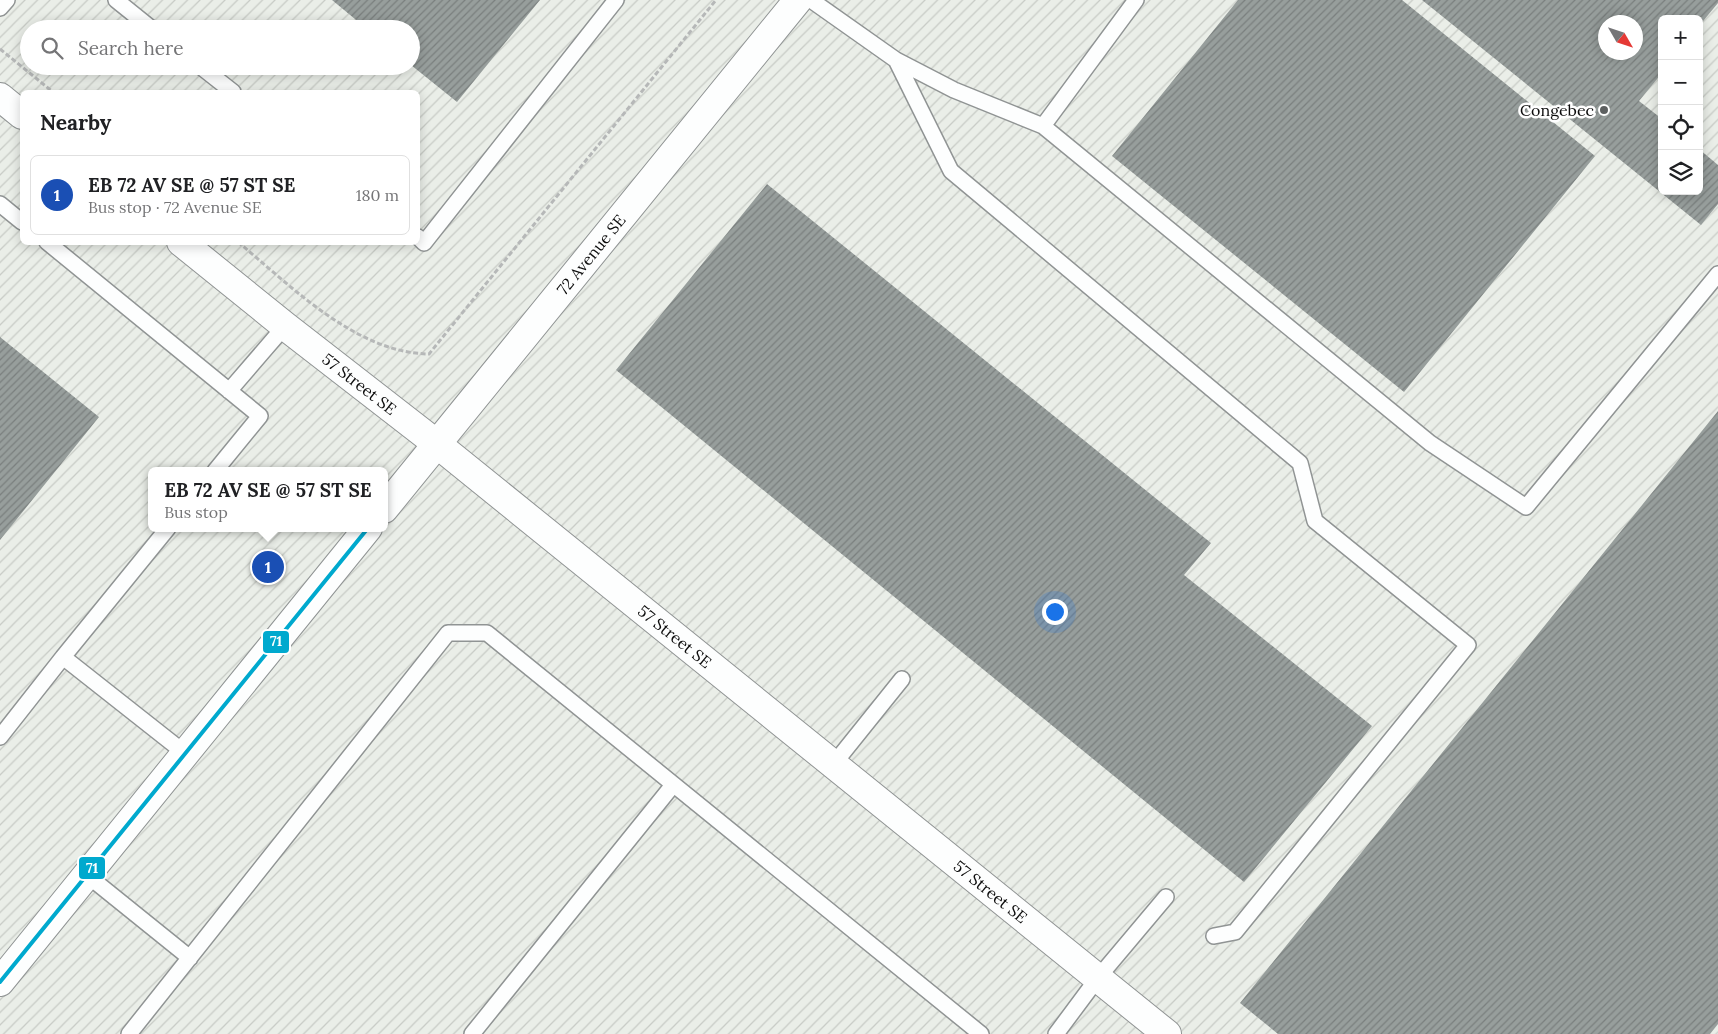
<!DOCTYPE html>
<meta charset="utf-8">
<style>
body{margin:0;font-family:Lora,serif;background:#f2f2f2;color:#202124}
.controls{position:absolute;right:15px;top:15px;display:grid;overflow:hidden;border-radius:8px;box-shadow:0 2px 12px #0003}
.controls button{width:45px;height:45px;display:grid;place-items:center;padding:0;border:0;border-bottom:1px solid #e0e0e0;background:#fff;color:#202124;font:25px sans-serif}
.compass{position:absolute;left:1598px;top:15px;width:45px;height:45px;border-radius:50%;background:#fff;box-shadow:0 2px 12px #0003;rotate:129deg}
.you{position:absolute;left:1054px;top:611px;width:18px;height:18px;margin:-12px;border:4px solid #fff;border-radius:50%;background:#1a73e8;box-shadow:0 0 0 8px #1a73e833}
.badge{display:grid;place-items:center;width:32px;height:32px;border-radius:50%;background:#0b8043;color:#fff;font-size:16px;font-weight:700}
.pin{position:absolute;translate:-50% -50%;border:2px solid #fff;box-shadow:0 1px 5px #0006}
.popup{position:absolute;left:148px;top:467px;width:240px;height:65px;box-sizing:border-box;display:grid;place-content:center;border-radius:8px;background:#fff;filter:drop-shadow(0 1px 4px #0005);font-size:16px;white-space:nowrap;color:#757577}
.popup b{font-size:19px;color:#202124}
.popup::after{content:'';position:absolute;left:50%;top:100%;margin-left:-10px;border:10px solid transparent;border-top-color:#fff}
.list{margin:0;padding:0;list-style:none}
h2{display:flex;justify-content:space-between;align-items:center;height:65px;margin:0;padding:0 20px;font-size:21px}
h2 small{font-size:16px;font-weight:400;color:#757577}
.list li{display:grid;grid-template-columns:32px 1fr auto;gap:15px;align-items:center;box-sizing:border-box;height:80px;margin:0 10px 10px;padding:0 10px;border:1px solid #e0e0e0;border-radius:8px}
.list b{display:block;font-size:19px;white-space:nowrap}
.list p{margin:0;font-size:16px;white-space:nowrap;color:#757577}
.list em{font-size:16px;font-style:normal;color:#757577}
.icon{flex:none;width:28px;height:28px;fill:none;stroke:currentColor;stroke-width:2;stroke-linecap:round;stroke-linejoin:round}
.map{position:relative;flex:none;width:1718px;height:1034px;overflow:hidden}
.search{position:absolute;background:#fff;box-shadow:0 2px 12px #0003;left:20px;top:20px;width:400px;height:55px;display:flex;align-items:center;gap:12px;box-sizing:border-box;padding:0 18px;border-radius:28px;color:#757577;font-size:19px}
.panel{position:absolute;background:#fff;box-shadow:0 2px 12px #0003;left:20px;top:90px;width:400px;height:155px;border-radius:8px}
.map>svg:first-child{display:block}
.industrial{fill:url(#industrial-furrows);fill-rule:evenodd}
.building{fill:url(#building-hatch);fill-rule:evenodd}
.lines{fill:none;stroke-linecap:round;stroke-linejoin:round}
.service-casing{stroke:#909494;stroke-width:18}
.minor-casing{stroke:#909494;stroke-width:30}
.tertiary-casing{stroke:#909494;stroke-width:30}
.path{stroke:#b6b8b8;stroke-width:3;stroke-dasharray:5 2.5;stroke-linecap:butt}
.service{stroke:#fdfefe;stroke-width:15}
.minor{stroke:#fdfefe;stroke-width:28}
.tertiary{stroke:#fdfefe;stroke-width:28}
.bus-1-casing{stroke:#fff;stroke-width:8}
.bus-1{stroke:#00a9ce;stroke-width:4}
.poi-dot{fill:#5d6060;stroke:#fff;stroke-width:2}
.labels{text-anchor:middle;stroke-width:5;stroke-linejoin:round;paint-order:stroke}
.poi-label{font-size:16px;fill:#0d0d0d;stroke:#fff;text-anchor:end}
.street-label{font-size:16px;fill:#0d0d0d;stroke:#fff}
.line-badge{stroke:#fff;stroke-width:2}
.badge-label{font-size:14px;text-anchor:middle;font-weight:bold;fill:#fff}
</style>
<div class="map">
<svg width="1718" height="1034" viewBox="0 0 1718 1034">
<defs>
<pattern id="industrial-furrows" width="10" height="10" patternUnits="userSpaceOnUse" patternTransform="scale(1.25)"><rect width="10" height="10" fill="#eaeee8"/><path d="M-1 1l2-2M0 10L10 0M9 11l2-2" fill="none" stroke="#c8cbc6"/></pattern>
<pattern id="building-hatch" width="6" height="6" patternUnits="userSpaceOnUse" patternTransform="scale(1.25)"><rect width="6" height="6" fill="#979e9c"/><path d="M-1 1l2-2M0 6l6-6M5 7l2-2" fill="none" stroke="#7a7f7e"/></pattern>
</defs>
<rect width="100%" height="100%" fill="#f1fbfa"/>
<path class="industrial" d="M0,0h1718v1034h-1718zM1662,19h37v172h-37zM1606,22h30v30h-30zM29,29h382v37h-382zM22,92h396v150h-396zM152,471h232v57h-232z"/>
<path class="building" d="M332,0h208l-83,102 -46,-37v-36h-44z
M1238,0h164l193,156 -191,236 -292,-236z
M1422,0h296v3l-19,23v-7h-37v54l-23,28 23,18v72h37v-42l19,16v39l-17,21zM1606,22h30v30h-30z
M767,184l444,359 -27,32 188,151 -128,156 -628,-512z
M0,337l99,80 -99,123z
M1718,411v613l-8,10h-432l-38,-31z"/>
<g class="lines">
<g class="service-casing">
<path id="service" d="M116,0l36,29
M811,0l85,60 58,30 89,36
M1136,0l-93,126 387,317 96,64 192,-233
M0,8l7,-8
M896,60l55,111 349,292 15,58 153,124 -233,287 -21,4
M200,66l33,26
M0,204l22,18
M418,237l6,6 192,-243
M47,242l213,174 -45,55
M229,391l56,-65
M168,528l-105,129 123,97
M0,737l63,-80
M833,765l69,-86
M87,875l103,83
M129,1034l319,-401h39l494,401
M472,1034l201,-249
M1056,1034l41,-55 69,-82"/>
</g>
<g class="minor-casing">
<g id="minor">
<path d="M0,97l22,18"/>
<path id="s1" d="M181,242l104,84 152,118 730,590"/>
</g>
</g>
<g class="tertiary-casing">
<g id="tertiary">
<path id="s2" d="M384,509l414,-509"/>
<path d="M0,982l368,-454"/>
</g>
</g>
<path class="path" d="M0,49l53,43
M238,242c53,44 118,111 191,112l287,-354"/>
<use href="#service" class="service"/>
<use href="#minor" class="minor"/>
<use href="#tertiary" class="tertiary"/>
<g class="bus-1-casing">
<path id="bus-1" d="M0,982l368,-454"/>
</g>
<use href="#bus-1" class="bus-1"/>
</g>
<circle class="poi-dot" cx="1604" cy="110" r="5"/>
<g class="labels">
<g class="poi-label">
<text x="1594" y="116">Congebec</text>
</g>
<g class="street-label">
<text dy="6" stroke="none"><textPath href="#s2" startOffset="328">72 Avenue SE</textPath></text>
<text dy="6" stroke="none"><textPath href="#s1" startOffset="228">57 Street SE</textPath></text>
<text dy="6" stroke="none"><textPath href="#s1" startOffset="632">57 Street SE</textPath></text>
<text dy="6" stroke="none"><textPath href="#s1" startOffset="1038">57 Street SE</textPath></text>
</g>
</g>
<g class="line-badge">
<rect x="262" y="630" width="28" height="24" rx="5" fill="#00a9ce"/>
<rect x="78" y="856" width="28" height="24" rx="5" fill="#00a9ce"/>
</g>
<g class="badge-label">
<text x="276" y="646">71</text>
<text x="92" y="873">71</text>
</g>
</svg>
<div class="controls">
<button>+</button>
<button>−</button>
<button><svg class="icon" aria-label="locate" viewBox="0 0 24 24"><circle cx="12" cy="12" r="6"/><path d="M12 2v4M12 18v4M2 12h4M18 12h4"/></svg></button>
<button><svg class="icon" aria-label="layers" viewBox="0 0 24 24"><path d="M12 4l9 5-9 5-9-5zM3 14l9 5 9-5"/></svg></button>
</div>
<svg class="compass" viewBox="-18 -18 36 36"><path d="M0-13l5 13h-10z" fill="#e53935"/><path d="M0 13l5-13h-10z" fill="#757577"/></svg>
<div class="you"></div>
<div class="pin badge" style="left:268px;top:567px;background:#1a4fb4">1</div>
<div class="popup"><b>EB 72 AV SE @ 57 ST SE</b>Bus stop</div>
<div class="search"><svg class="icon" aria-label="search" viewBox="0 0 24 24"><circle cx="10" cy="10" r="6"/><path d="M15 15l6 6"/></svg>Search here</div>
<section class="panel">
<h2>Nearby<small></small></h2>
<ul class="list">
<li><span class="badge" style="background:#1a4fb4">1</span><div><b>EB 72 AV SE @ 57 ST SE</b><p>Bus stop · 72 Avenue SE</p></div><em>180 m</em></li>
</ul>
</section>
</div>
